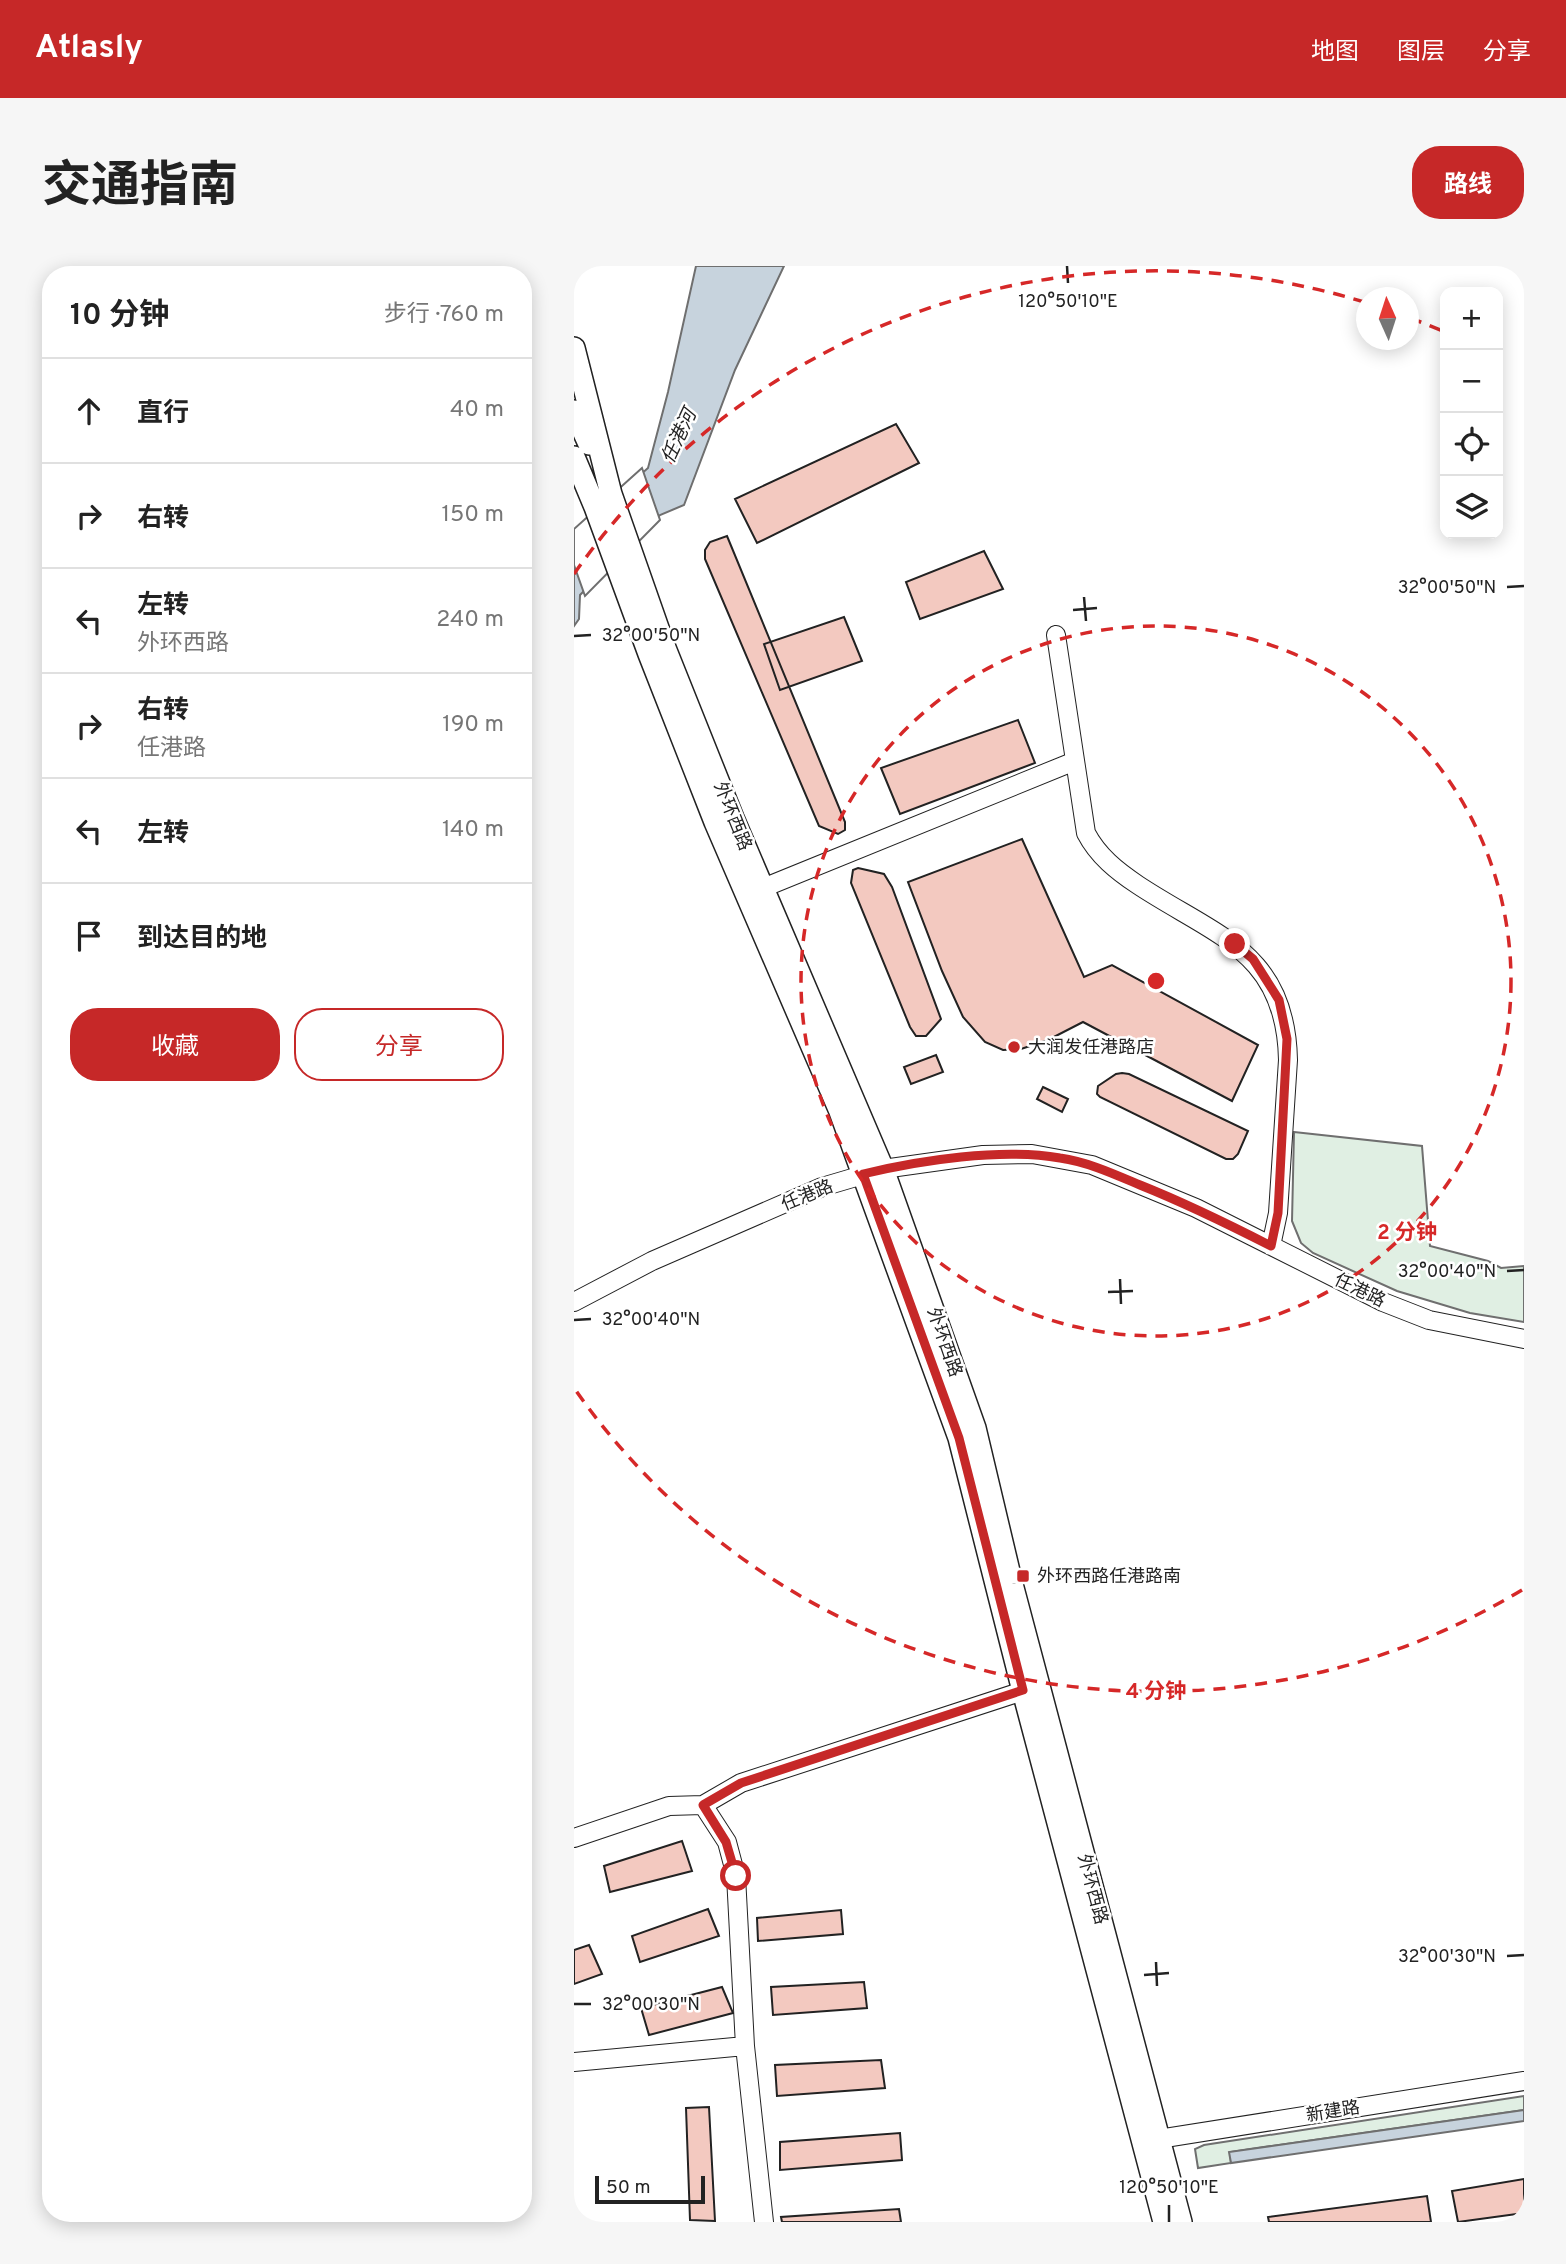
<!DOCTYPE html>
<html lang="zh">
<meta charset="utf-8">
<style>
body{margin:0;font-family:Overpass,"Noto Sans SC",sans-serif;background:#f6f6f6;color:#222}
.controls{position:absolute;right:21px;top:21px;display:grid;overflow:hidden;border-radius:14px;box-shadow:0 4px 18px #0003}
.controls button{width:63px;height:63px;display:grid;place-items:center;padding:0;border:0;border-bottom:2px solid #e0e0e0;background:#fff;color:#222;font:35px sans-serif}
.compass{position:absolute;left:782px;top:21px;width:63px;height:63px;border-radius:50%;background:#fff;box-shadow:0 4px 18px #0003;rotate:357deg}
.scale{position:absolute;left:21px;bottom:18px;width:110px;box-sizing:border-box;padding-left:7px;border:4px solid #222;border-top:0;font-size:19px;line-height:24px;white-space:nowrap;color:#222;-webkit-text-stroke:5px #fff;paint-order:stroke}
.stop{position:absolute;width:21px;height:21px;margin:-16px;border:5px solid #c62828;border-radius:50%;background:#fff}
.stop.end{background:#c62828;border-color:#fff;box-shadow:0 2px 7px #0008}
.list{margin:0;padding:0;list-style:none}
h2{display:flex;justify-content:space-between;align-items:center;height:91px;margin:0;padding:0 28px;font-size:30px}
h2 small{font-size:23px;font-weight:400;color:#767676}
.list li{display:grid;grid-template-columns:46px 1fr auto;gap:21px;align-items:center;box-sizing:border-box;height:105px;padding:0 28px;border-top:2px solid #e0e0e0}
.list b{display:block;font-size:26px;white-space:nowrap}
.list p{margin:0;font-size:23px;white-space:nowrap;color:#767676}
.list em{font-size:23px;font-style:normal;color:#767676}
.actions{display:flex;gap:14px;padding:21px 28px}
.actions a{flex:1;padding:16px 0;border:2px solid #c62828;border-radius:28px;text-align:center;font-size:24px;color:#c62828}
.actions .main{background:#c62828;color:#fff}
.icon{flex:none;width:38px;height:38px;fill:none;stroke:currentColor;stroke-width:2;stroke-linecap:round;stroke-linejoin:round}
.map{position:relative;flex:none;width:950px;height:1956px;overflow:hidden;border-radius:28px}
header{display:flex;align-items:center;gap:42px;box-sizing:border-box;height:98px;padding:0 35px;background:#c62828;color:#fff}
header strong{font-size:33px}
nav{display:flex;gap:38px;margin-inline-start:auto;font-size:24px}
.intro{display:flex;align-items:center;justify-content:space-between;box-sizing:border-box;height:168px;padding:0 42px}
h1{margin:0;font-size:49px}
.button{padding:18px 32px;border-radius:28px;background:#c62828;color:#fff;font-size:24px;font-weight:700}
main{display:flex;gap:42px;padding:0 42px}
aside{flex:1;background:#fff;border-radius:28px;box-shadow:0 4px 18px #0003}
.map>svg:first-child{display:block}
.green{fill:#e0efe3;stroke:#6f6f6f;stroke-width:2}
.water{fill:#c7d3dd;stroke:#6f6f6f;stroke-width:2}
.pier{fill:#fff;stroke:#6f6f6f;stroke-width:2}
.building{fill:#f3c9c0;stroke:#222;stroke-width:2}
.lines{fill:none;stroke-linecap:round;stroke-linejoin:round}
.minor-casing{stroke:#222;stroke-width:20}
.major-casing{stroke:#222;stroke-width:24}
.minor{stroke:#fff;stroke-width:18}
.major{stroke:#fff;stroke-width:21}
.route{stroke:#c62828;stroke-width:9}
.ticks{fill:none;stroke:#222;stroke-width:2.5}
.ring{fill:none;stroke:#d62828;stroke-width:3.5;stroke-dasharray:12 9}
.poi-dot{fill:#c62828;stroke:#fff;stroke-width:2.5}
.labels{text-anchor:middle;stroke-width:5;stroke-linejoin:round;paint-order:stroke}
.street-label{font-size:18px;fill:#222;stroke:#fff}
.poi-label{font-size:18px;fill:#222;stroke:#fff;text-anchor:start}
.water-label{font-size:19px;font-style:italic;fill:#222;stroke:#fff}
.ticks-label{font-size:18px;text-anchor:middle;fill:#222;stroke:#fff;stroke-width:5;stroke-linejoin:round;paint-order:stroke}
.centre{fill:#d62828;stroke:#fff;stroke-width:3.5}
.ring-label{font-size:21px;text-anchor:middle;font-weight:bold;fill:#d62828;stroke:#fff;stroke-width:5;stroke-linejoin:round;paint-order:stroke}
</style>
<header>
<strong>Atlasly</strong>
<nav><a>地图</a><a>图层</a><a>分享</a></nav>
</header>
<div class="intro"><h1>交通指南</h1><a class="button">路线</a></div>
<main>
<aside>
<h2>10 分钟<small>步行 · 760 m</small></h2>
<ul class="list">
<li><svg class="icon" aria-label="ahead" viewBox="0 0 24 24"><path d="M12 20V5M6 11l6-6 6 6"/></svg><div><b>直行</b></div><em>40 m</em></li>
<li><svg class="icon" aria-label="right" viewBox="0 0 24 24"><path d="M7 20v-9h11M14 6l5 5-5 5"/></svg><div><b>右转</b></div><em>150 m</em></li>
<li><svg class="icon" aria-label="left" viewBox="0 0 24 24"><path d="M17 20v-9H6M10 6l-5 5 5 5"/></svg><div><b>左转</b><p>外环西路</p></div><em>240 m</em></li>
<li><svg class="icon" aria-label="right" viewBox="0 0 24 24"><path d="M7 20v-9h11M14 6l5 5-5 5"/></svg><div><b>右转</b><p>任港路</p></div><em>190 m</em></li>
<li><svg class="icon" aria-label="left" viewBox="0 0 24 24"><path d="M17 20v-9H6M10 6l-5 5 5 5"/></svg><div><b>左转</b></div><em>140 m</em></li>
<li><svg class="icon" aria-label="arrive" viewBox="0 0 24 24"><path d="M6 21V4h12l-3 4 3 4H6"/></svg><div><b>到达目的地</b></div></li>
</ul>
<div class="actions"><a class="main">收藏</a><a>分享</a></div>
</aside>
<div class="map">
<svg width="950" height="1956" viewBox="0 0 950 1956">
<rect width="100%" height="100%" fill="#fff"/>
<path class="green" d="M720,866l128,14 8,100 58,15 13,7 23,-2v56l-54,-9 -73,-22 -84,-38 -12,-10 -9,-22z
M950,1830v14l-294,42 1,11 -33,5 -3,-19 9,-4z"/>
<path class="water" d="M122,0h88l-49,104 -51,135 -24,10 -80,80 -1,24 -5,7v-92l74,-66 20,-76z
M950,1844v11l-293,42 -2,-11z"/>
<path class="pier" d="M68,202l18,52 -75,76 -11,-31v-36z"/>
<path class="building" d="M322,158l23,39 -162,80 -22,-44z
M153,270l118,286v8l-7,4 -19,-8 -114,-267v-9l5,-8z
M410,285l19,38 -83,30 -14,-37z
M270,351l18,44 -82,29 -16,-46z
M444,454l17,43 -135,51 -19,-46z
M448,573l62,138 28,-12 146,80 -26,56 -149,-79 -35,18 -27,9 -18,1 -18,-8 -22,-25 -21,-46 -34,-89z
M284,602l26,6 8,13 49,132 -15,17h-10l-6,-9 -59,-144 2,-13z
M362,789l7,17 -32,12 -7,-17z
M548,807l7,1 119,57 -10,23 -5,5h-7l-126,-62 -3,-3 1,-8 18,-12z
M469,821l25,12 -6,13 -25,-13z
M108,1575l10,30 -82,21 -6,-26z
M134,1643l11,27 -79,26 -8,-26z
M267,1644l2,24 -85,7 -1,-23z
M15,1679l13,29 -28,10v-34z
M290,1716l3,26 -94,7 -2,-28z
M148,1721l11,26 -84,22 -8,-27z
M307,1794l4,28 -108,8 -2,-31z
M135,1841l6,114 -25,-1 -4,-112z
M326,1867l2,27 -122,10v-28z
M950,1913v34l-66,9 -6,-31z
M853,1930l4,26h-162l-1,-5z
M325,1943l2,13h-119l-1,-5z"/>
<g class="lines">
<g class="minor-casing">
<path id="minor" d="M482,369l30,198c12,23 31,38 52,52 77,51 148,66 150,175l-10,153 -7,33
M189,622l312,-127
M0,1036l78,-41 170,-74 61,-18 100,-14 49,-1 60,11 104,43 187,94 46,18 95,19
M129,1539l38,-22 282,-92
M0,1572l95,-32 34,-1 24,37 9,34 9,170 19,176
M0,1796l171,-16
M572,1875l378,-60"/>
</g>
<g class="major-casing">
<path id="major" d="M0,82l37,146 54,154 68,170 150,351 92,259 37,156 169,638
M0,145l15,33
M0,191l21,50 54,147 66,168 124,287 120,329 64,253 141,531"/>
</g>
<use href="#minor" class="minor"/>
<use href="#major" class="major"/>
</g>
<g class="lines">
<path class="route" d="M162,1610l-10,-34 -23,-37 38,-22 282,-93 -64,-252 -96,-264c58,-14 138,-26 197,-16 28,4 54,16 80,27 45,18 88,39 131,61l7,-33 9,-174 -8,-39 -26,-41 -18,-15"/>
</g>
<path class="ticks" d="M493,0l1,17M933,321l17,-1M510,331l2,24M499,344l24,-2M0,370l17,-1M933,1005l17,-1M546,1013l1,25M534,1026l25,-1M0,1054l17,-1M933,1690l17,-1M582,1696l1,24M570,1709l25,-2M0,1738h17M595,1939v17"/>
<g class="ring">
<circle cx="582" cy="715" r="355"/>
<path d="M948 1324A710 710 0 0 1 0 1122M0 308A710 710 0 0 1 790 36M836 52A710 710 0 0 1 871 66"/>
</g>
<g class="poi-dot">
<circle cx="440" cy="781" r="7"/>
<rect x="442" y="1303" width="14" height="14" rx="3.5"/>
</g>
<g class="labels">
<g class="street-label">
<text transform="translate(159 550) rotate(68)" y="6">外环西路</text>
<text transform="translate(233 929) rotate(-22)" y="6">任港路</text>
<text transform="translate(786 1024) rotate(26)" y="6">任港路</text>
<text transform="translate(371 1076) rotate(71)" y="6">外环西路</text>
<text transform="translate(519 1623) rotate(75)" y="6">外环西路</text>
<text transform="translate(759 1845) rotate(-9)" y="6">新建路</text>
</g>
<g class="poi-label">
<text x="454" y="787">大润发任港路店</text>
<text x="463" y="1316">外环西路任港路南</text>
</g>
<g class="water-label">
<text transform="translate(104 170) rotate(-65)" y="7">任港河</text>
</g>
</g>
<g class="ticks-label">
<text x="494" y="41">120°50'10"E</text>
<text x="873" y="327">32°00'50"N</text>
<text x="77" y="375">32°00'50"N</text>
<text x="873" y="1011">32°00'40"N</text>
<text x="77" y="1059">32°00'40"N</text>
<text x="873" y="1696">32°00'30"N</text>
<text x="77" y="1744">32°00'30"N</text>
<text x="595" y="1927">120°50'10"E</text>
</g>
<circle cx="582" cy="715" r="10" class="centre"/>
<g class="ring-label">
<text x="833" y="973">2 分钟</text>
<text x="582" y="1432">4 分钟</text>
</g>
</svg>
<div class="controls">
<button>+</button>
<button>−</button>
<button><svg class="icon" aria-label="locate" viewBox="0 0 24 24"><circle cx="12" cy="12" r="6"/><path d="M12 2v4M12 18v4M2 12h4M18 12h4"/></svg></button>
<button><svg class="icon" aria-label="layers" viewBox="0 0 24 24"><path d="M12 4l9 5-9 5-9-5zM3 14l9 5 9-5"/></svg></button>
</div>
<svg class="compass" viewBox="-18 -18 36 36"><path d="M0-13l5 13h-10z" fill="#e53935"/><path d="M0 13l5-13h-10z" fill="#767676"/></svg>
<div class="scale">50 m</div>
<div class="stop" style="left:162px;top:1610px"></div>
<div class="stop end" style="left:661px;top:678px"></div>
</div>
</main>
